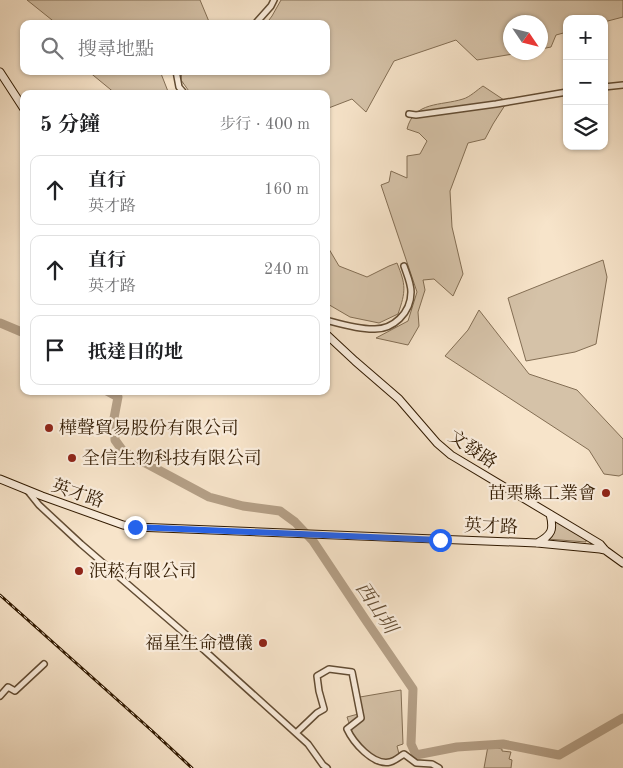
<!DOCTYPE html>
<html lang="zh-TW">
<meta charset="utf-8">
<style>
body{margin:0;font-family:"Old Standard TT","Noto Serif TC",serif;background:#f6f6f6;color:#202124}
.controls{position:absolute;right:15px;top:15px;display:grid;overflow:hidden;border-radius:10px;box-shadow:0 1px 4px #0004}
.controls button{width:45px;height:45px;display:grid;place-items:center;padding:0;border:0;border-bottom:1px solid #e0e0e0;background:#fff;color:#202124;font:25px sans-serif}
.compass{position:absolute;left:503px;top:15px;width:45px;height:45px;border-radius:50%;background:#fff;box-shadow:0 1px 4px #0004;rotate:125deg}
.stop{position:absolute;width:15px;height:15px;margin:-11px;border:4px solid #2563eb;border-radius:50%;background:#fff}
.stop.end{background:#2563eb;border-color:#fff;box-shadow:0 1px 5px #0008}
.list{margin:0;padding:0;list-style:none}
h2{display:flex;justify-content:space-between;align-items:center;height:65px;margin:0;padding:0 20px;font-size:21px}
h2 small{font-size:16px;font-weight:400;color:#757577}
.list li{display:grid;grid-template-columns:32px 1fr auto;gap:15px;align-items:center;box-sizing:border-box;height:70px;margin:0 10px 10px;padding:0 10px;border:1px solid #e0e0e0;border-radius:10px}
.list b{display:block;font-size:19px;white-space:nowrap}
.list p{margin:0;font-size:16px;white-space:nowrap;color:#757577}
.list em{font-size:16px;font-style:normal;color:#757577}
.icon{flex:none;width:28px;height:28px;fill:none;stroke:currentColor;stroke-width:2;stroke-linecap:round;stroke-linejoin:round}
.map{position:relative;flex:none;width:623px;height:768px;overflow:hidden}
.search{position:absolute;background:#fff;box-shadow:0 1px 4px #0004;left:20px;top:20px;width:310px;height:55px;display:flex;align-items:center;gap:12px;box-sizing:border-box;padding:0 18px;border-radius:10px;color:#757577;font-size:19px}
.panel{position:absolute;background:#fff;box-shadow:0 1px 4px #0004;left:20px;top:90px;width:310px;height:305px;border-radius:10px}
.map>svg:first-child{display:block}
.green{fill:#d5c2a8;stroke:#836e54}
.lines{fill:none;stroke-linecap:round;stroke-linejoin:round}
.river{stroke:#b49f86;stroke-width:9}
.street-casing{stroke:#624c33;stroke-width:8}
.secondary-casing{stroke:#311a01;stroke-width:9}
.street{stroke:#faeddd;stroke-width:5}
.secondary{stroke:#faeddd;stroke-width:7}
.rail-casing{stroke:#311a01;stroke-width:3}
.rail{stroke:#faeddd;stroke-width:1;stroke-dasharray:4;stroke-linecap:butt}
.route{stroke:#2563eb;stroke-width:6}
.poi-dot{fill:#8f2418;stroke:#faeddd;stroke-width:2}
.labels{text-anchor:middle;stroke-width:4.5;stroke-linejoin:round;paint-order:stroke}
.poi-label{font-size:18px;fill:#311a01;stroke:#faeddd;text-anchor:start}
.street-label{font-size:18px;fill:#311a01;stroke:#faeddd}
.water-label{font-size:19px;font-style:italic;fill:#654f36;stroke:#faeddd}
</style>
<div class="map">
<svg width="623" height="768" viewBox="0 0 623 768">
<rect width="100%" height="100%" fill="#f7e4ca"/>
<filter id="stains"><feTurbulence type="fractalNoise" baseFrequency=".004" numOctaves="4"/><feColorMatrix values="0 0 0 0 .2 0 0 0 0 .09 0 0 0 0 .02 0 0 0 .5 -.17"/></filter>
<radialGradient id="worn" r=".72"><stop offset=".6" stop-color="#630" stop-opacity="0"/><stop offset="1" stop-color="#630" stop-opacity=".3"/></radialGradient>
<path class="green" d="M27,0h173l10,24h-153z
M281,0h342v17l-19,5v-3h-37v13l-11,3 -5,12 -10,2 -1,-27h-30v30l9,1 -42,7 -21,-20 -62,21 -28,51 -14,-13 -26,10v-15h-135l-10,-14 1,-9h144v-47h-60l6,-8z
M88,71h72l9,23h-53z
M483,86l24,16 -14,22 -8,15 -17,4 -18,48 2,36 11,47 -10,22 -19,-17 -11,1 2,10 -7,22 1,14 -11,19 -32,-7 32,-17 9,-29 -36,-107 8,-3 2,-11 16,7v-22l13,-2 7,-13 -8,-8 -12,-4c7,-28 34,-23 56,-30 7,-2 14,-9 20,-13z
M326,244l13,22 28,11 22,-11 8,-3c9,22 9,28 1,51l-19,9 -29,-6 -24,-14z
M603,260l4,17 -11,67 -21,8 -49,9 -18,-63z
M479,310l50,64 48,16 46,49v35l-4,2 -15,-2 -15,-24 -144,-94 23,-26z
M554,520l32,19v3l-39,-3z
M401,690l2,54 -6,2 2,8c-3,2 -7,6 -10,7 -11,3 -31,-16 -35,-25 -3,-6 -5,-13 -7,-19l15,-4 -2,-16z
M488,746l14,3v2l9,1 -2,7 3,1 -1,8h-27z"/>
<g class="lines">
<path class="river" d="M0,323l24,10
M107,391l11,6 -4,21 1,22 8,11 86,46 34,9 37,5 15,11 18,19 52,78 48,70 -2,55 5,11 41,-8 46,-3 56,11 64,-37"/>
<g class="street-casing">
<path id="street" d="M255,24l16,-18 3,-6
M176,71l3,16 6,7
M604,87l19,-2
M409,114l7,1 80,-11 71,-12
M326,320c15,4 31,9 47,9 20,1 38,-16 38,-37 0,-9 -4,-17 -7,-26
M27,490l12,15 42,39 123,106 104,94 15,21 4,3
M0,696l8,-9 7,4 29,-27
M296,733l21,-20 7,-4 -5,-18 -2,-15 12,-7 23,3 9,46 -14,11c6,13 26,37 43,33 5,-1 9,-5 14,-8l12,9 16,1 7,4"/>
</g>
<g class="secondary-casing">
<path id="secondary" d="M0,72l24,37
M326,334l29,27 44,38 38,44 14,12 149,89 5,6 18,13
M0,479l42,17 81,29 12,2 402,16 63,6 5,1
M537,543c15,-8 17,-13 13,-29"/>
</g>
<use href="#street" class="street"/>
<use href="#secondary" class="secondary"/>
<g class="rail-casing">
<path id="rail" d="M0,595l150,134 42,39"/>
</g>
<use href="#rail" class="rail"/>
</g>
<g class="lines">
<path class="route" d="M135,527l305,13"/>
</g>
<g class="poi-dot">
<circle cx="49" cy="428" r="5"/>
<circle cx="72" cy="458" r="5"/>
<circle cx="606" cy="493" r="5"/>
<circle cx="79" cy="571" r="5"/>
<circle cx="263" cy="643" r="5"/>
</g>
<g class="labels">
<g class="poi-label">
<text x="59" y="434">樺聲貿易股份有限公司</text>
<text x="82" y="464">全信生物科技有限公司</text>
<text x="596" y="499" text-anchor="end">苗栗縣工業會</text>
<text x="89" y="577">泯菘有限公司</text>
<text x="253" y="649" text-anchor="end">福星生命禮儀</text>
</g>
<g class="street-label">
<text transform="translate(473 449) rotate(34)" y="6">文發路</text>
<text transform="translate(78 493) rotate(19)" y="6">英才路</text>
<text transform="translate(491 526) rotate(2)" y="6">英才路</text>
</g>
<g class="water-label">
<text transform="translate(377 607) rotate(56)" y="7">西山圳</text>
</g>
</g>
<rect width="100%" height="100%" filter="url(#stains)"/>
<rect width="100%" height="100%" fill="url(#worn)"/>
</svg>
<div class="controls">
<button>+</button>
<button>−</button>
<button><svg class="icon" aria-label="layers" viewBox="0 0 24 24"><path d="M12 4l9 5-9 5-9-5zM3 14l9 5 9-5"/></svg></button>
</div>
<svg class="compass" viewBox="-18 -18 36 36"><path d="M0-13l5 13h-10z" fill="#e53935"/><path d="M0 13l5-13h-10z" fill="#757577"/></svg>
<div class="stop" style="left:440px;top:540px"></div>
<div class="stop end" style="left:135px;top:527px"></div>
<div class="search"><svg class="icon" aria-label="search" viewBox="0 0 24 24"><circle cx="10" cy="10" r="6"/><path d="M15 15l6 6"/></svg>搜尋地點</div>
<section class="panel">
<h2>5 分鐘<small>步行 · 400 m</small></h2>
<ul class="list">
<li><svg class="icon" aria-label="ahead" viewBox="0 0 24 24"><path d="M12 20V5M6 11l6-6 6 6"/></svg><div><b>直行</b><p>英才路</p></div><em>160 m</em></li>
<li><svg class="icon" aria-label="ahead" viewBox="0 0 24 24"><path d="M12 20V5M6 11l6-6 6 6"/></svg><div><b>直行</b><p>英才路</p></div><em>240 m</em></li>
<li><svg class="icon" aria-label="arrive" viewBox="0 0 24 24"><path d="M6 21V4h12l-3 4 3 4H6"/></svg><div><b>抵達目的地</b></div></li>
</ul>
</section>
</div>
